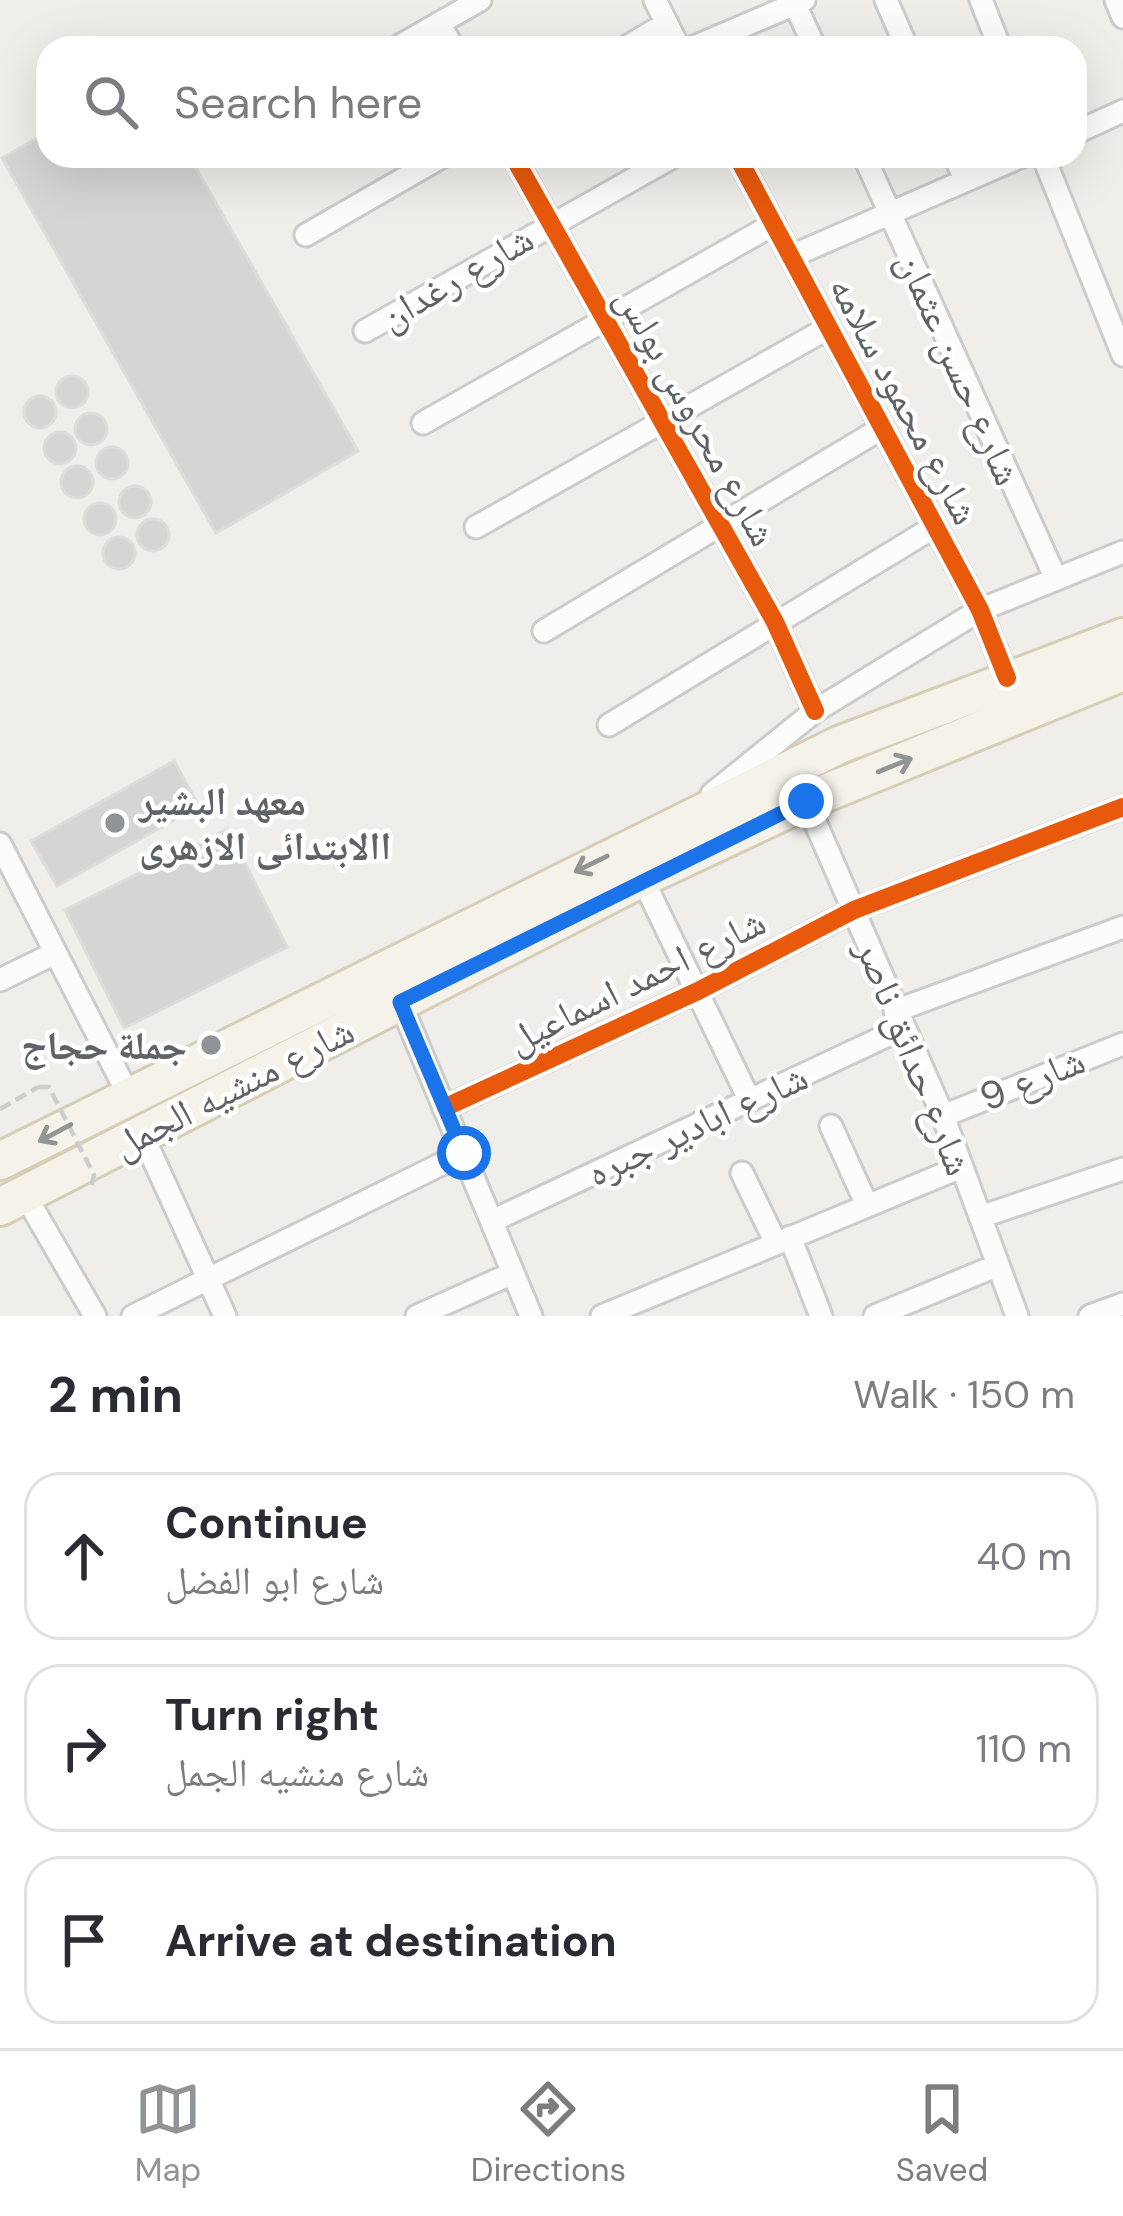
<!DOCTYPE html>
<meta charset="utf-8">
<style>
body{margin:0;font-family:"DM Sans","Noto Naskh Arabic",sans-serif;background:#f7f7f7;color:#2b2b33}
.stop{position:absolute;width:36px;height:36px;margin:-27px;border:9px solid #1a73e8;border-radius:50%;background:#fff}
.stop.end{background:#1a73e8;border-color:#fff;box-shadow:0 3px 12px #0008}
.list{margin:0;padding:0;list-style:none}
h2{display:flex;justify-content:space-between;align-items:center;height:156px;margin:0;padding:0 48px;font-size:51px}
h2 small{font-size:39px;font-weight:400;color:#7c7c81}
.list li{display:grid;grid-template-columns:78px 1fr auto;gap:36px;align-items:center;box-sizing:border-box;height:168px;margin:0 24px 24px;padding:0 24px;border:3px solid #e1e1e2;border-radius:36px}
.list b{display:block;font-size:45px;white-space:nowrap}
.list p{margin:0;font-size:39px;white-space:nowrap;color:#7c7c81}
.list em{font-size:39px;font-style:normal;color:#7c7c81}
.icon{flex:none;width:66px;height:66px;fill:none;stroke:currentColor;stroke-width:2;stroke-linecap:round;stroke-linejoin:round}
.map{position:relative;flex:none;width:1123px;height:1316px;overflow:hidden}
.search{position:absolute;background:#fff;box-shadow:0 12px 48px #0002;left:36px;right:36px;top:36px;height:132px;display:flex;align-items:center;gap:30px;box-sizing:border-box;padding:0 42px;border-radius:36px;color:#7c7c81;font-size:45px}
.sheet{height:732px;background:#fff}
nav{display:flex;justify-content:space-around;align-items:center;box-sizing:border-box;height:168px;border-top:3px solid #e1e1e2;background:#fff;font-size:33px;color:#7c7c81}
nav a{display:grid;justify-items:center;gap:6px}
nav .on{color:#919496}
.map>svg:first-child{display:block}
.building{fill:#d6d5d3;stroke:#deddd9;stroke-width:3}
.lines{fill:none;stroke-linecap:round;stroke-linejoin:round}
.minor-casing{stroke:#cbcccc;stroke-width:27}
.primary-casing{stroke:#d7ceb8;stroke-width:42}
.path{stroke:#cacfcc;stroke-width:4.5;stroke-dasharray:12 6;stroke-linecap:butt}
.minor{stroke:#fdfcfc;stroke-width:21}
.primary{stroke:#f4f2e9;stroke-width:36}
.path-bridge{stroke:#cacfcc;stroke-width:4.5;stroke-dasharray:12 6;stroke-linecap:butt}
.cycleway-casing{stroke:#fff;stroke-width:26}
.cycleway{stroke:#e8590c;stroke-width:18}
.oneway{stroke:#939595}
.route{stroke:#1a73e8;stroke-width:15}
.poi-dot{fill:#919496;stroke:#fff;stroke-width:4.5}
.labels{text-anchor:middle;stroke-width:9;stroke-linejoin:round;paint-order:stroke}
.street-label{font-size:39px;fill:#5f6368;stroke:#fff}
.poi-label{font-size:39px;font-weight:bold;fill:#5f6368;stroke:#fff;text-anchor:start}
</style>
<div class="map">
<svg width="1123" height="1316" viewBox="0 0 1123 1316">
<rect width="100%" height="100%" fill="#efeeea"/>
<path class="building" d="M48,132v24h141l169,295 -142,82 -214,-375z
M56 392a16 16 0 1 1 32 0a16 16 0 1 1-32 0Z
M24 412a16 16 0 1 1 32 0a16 16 0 1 1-32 0Z
M75 429a16 16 0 1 1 32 0a16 16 0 1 1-32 0Z
M44 448a16 16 0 1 1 32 0a16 16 0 1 1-32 0Z
M96 463a16 16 0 1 1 32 0a16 16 0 1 1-32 0Z
M61 482a16 16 0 1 1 32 0a16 16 0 1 1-32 0Z
M119 502a16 16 0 1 1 32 0a16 16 0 1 1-32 0Z
M84 519a16 16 0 1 1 32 0a16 16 0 1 1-32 0Z
M137 535a16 16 0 1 1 32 0a16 16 0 1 1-32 0Z
M103 553a16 16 0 1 1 32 0a16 16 0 1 1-32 0Z
M174,761l25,45 -142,80 -26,-45z
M228,829l59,118 -163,81 -59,-118z"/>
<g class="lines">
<g class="minor-casing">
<path id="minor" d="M655,0l24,48
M793,0l22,48
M886,0l21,48
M981,0l19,48
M1116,0l7,17
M439,23l14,25
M396,48l84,-48
M625,48l42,-25
M692,48l112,-48
M1075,133l48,-22
M513,156l262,466 40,89
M737,156l243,454 27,68
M864,156l192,423
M955,156l10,24
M1043,156l80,199
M306,235l137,-79
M792,256l230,-100
M365,331l309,-175
M423,423l351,-199
M476,527l352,-199
M544,631l338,-203
M609,725l325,-198
M712,794l103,-83 165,-101 143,-58
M806,801l137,315 74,200
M0,844l128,250
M642,878l107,221
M0,980l53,-26
M400,1002l131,314
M895,1011l228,-84
M446,1107l252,-116 156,-81 269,-103
M943,1116l180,-72
M831,1126l36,79
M142,1134l83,182
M742,1173l34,70
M25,1195l70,121
M980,1217l143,-48
M492,1221l411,-193
M790,1237l31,79
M133,1316l331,-163
M417,1316l96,-43
M602,1316l359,-149
M875,1316l123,-51
M1090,1316l33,-12"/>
</g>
<g class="primary-casing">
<path id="primary" d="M0,1161l839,-416 284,-108
M0,1207l642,-329 164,-77 317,-129"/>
</g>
<path class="path" d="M0,1109l38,-22"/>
<use href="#minor" class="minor"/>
<use href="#primary" class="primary"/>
<path class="path-bridge" d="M38,1087h11l45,88 -3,12"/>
<g class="cycleway-casing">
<path id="cycleway" d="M513,156l262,466 40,89
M737,156l243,454 27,68
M446,1107l252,-116 156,-81 269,-103"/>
</g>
<use href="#cycleway" class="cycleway"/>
</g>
<defs><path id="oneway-shaft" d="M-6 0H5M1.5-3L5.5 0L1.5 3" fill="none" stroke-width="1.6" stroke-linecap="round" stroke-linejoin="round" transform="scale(3)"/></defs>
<g class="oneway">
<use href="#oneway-shaft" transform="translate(895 765) rotate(-22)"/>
<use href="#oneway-shaft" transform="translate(591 864) rotate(154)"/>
<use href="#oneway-shaft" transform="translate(55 1133) rotate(152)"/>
</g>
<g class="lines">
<path class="route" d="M464,1153l-64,-151 406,-201"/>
</g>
<g class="poi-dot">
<circle cx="115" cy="823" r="12"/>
<circle cx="211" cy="1045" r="12"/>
</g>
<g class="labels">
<g class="street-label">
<text transform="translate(456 277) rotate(-30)" y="14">شارع رغدان</text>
<text transform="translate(960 368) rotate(66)" y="14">شارع حسن عثمان</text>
<text transform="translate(905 400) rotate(62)" y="14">شارع محمود سلامه</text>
<text transform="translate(697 416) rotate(61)" y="14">شارع محروس بولس</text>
<text transform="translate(636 980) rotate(-26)" y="14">شارع احمد اسماعيل</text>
<text transform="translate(915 1057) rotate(68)" y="14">شارع حدائق ناصر</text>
<text transform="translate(1032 1078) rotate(-22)" y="14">شارع 9</text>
<text transform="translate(233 1087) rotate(-27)" y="14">شارع منشيه الجمل</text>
<text transform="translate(697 1124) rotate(-25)" y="14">شارع ابادير جبره</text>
</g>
<g class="poi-label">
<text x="139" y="815">معهد البشير<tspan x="139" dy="45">االابتدائى الازهرى</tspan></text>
<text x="187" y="1059" text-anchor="end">جملة حجاج</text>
</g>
</g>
</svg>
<div class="stop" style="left:464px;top:1153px"></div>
<div class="stop end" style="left:806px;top:801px"></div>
<div class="search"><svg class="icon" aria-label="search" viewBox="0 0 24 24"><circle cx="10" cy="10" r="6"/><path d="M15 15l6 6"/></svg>Search here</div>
</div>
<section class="sheet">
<h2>2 min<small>Walk · 150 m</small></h2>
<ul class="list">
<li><svg class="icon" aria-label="ahead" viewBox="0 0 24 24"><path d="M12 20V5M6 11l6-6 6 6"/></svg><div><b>Continue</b><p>شارع ابو الفضل</p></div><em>40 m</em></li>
<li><svg class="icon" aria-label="right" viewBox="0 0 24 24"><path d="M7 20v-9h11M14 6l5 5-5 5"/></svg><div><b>Turn right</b><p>شارع منشيه الجمل</p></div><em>110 m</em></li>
<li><svg class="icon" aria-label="arrive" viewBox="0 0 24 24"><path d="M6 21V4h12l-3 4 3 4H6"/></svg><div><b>Arrive at destination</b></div></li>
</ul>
</section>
<nav>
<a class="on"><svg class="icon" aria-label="map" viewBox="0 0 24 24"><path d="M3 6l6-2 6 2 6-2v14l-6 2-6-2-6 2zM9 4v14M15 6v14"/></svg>Map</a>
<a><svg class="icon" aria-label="directions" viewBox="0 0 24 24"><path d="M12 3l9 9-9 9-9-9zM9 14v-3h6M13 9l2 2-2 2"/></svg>Directions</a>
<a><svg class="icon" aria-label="saved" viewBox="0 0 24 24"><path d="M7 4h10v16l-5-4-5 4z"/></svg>Saved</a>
</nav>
